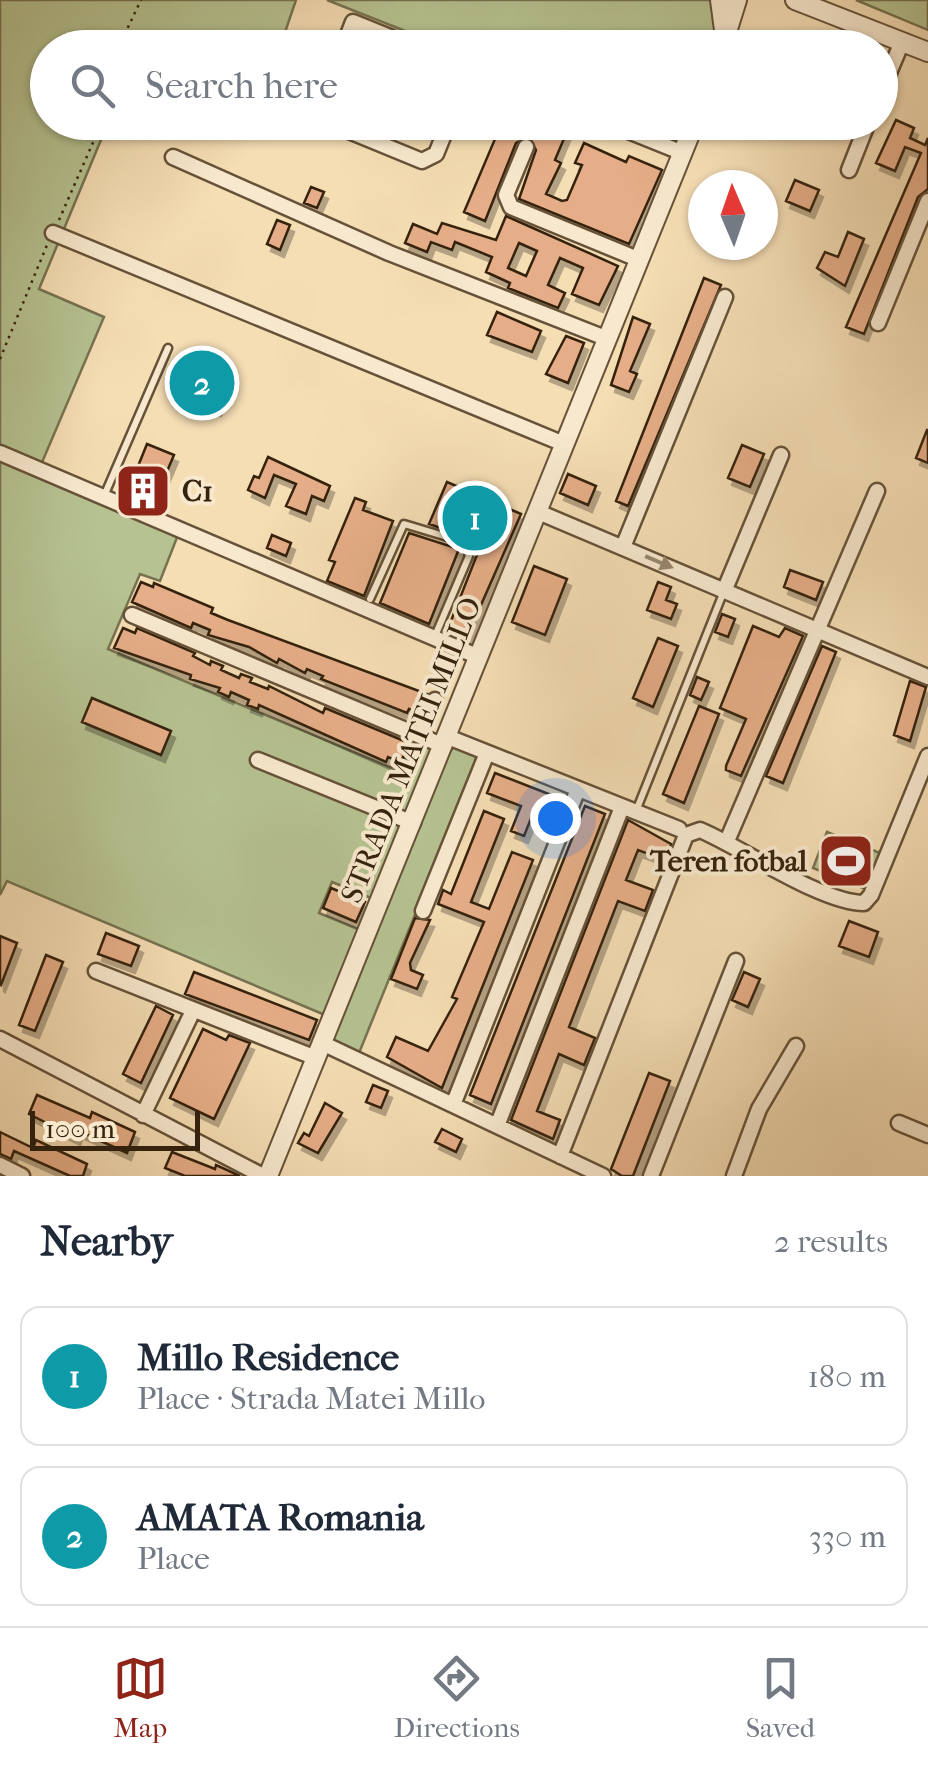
<!DOCTYPE html>
<meta charset="utf-8">
<style>
body{margin:0;font-family:"IM FELL French Canon",serif;background:#f2f2f3;color:#1f2937}
.compass{position:absolute;left:688px;top:170px;width:90px;height:90px;border-radius:50%;background:#fff;box-shadow:0 2px 8px #0004;rotate:358deg}
.scale{position:absolute;left:30px;bottom:25px;width:170px;box-sizing:border-box;padding-left:10px;border:5px solid #36230e;border-top:0;font-size:28px;line-height:35px;white-space:nowrap;color:#36230e;-webkit-text-stroke:8px #f8e9ce;paint-order:stroke}
.you{position:absolute;left:555px;top:818px;width:35px;height:35px;margin:-25px;border:8px solid #fff;border-radius:50%;background:#1a73e8;box-shadow:0 0 0 15px #1a73e833}
.badge{display:grid;place-items:center;width:65px;height:65px;border-radius:50%;background:#8f2418;color:#fff;font-size:32px;font-weight:700}
.pin{position:absolute;translate:-50% -50%;border:5px solid #fff;box-shadow:0 2px 10px #0006}
.list{margin:0;padding:0;list-style:none}
h2{display:flex;justify-content:space-between;align-items:center;height:130px;margin:0;padding:0 40px;font-size:42px}
h2 small{font-size:32px;font-weight:400;color:#747a83}
.list li{display:grid;grid-template-columns:65px 1fr auto;gap:30px;align-items:center;box-sizing:border-box;height:140px;margin:0 20px 20px;padding:0 20px;border:2px solid #e0e1e3;border-radius:20px}
.list b{display:block;font-size:38px;white-space:nowrap}
.list p{margin:0;font-size:32px;white-space:nowrap;color:#747a83}
.list em{font-size:32px;font-style:normal;color:#747a83}
.icon{flex:none;width:55px;height:55px;fill:none;stroke:currentColor;stroke-width:2;stroke-linecap:round;stroke-linejoin:round}
.map{position:relative;flex:none;width:928px;height:1176px;overflow:hidden}
.search{position:absolute;background:#fff;box-shadow:0 2px 8px #0004;left:30px;right:30px;top:30px;height:110px;display:flex;align-items:center;gap:25px;box-sizing:border-box;padding:0 35px;border-radius:55px;color:#747a83;font-size:38px}
.sheet{height:450px;background:#fff}
nav{display:flex;justify-content:space-around;align-items:center;box-sizing:border-box;height:140px;border-top:2px solid #e0e1e3;background:#fff;font-size:28px;color:#747a83}
nav a{display:grid;justify-items:center;gap:5px}
nav .on{color:#8f2418}
.map>svg:first-child{display:block}
.green{fill:#b6c291;stroke:#767250;stroke-width:2.5}
.building{fill:#e6ae88;stroke:#36230e;stroke-width:2.5;fill-rule:evenodd;filter:url(#shadow)}
.lines{fill:none;stroke-linecap:round;stroke-linejoin:round}
.service-casing{stroke:#665238;stroke-width:11}
.minor-casing{stroke:#665238;stroke-width:19}
.tertiary-casing{stroke:#665238;stroke-width:22}
.path{stroke:#36230e;stroke-width:2.5;stroke-dasharray:2.5 5;stroke-linecap:butt}
.service{stroke:#f8e9ce;stroke-width:6}
.minor{stroke:#f8e9ce;stroke-width:14}
.tertiary{stroke:#f8e9ce;stroke-width:18}
.oneway{fill:#97866e}
.labels{text-anchor:middle;stroke-width:8;stroke-linejoin:round;paint-order:stroke}
.poi-label{font-size:30px;font-weight:bold;fill:#36230e;stroke:#f8e9ce;text-anchor:start}
.street-label{font-size:30px;fill:#36230e;stroke:#f8e9ce}
</style>
<div class="map">
<svg width="928" height="1176" viewBox="0 0 928 1176">
<defs>
<filter id="shadow"><feDropShadow dx="4" dy="7" stdDeviation="0" flood-color="#0004"/></filter>
</defs>
<rect width="100%" height="100%" fill="#f5ddb4"/>
<filter id="stains"><feTurbulence type="fractalNoise" baseFrequency=".002" numOctaves="4"/><feColorMatrix values="0 0 0 0 .2 0 0 0 0 .09 0 0 0 0 .02 0 0 0 .5 -.17"/></filter>
<radialGradient id="worn" r=".72"><stop offset=".6" stop-color="#630" stop-opacity="0"/><stop offset="1" stop-color="#630" stop-opacity=".3"/></radialGradient>
<path class="green" d="M0,0h296l-16,47 -232,1v74l60,1 -69,166 65,28 -67,157 141,61 -18,46 -20,-7 -32,75 291,122 14,-32 21,9 -63,150 -39,-16 -13,31 41,17 -35,85 -318,-134 -7,14z
M327,0h389l-2,47 -266,1z
M856,0h72v30z
M450,746l29,11 -120,296 -30,-15z
M827,832l53,21 -15,36 -52,-21z"/>
<path class="building" d="M896,120l18,8 -4,10 15,7 3,-7v51l-10,8 -54,137 -18,-7 75,-174 -16,-6 -10,24 -19,-8z
M476,122h60l11,6 3,-6h21l-16,38 6,3 -15,31 16,7 5,-1 15,-35 -7,-2 9,-20 42,19 3,-6 33,14 -33,74 -110,-45 17,-49 -7,-13 -13,6 -31,78 -21,-9 34,-80z
M795,180l24,10 -9,21 -24,-10z
M311,187l13,5 -7,16 -13,-5z
M506,216l112,50 -19,39 -27,-11 11,-26 -23,-10 -12,27 17,8 -7,15 -50,-20 2,-5 -24,-11 6,-15 -37,-15 -3,8 -21,-8 -4,10 -22,-9 8,-19 24,10 5,-11 54,17zM519,243l18,8 -11,25 -18,-8z
M277,220l13,5 -10,25 -13,-6z
M848,232l16,7 -19,47 -28,-18 8,-16 13,5z
M704,278l17,7 -93,221 -12,-5z
M497,312l44,19 -9,21 -45,-17z
M633,317l17,7 -20,47 7,3 -8,18 -18,-7z
M566,336l18,7 -16,40 -22,-9z
M188,357l43,17 -14,35 -43,-17z
M927,430h1v33l-12,-5z
M147,444l27,11 -20,47 -26,-11z
M742,445l22,9 -14,33 -22,-9z
M268,457l62,29 -6,15 -12,-5 -6,18 -20,-8 10,-22 -22,-9 -9,23 -17,-8 6,-14 5,2z
M568,474l28,12 -8,19 -28,-12z
M447,482l74,32 -55,125 -19,-8 35,-89 -53,-18z
M355,498l11,4 -3,8 30,11 -29,75 -37,-15 8,-19 -6,-2z
M409,533l50,16 -30,75 -49,-21z
M272,535l19,8 -5,13 -19,-8z
M534,566l33,13 -22,56 -33,-13z
M790,570l33,12 -7,18 -32,-13z
M141,582l12,5 1,-4 59,25 -2,5 17,7 199,74 -9,19 -9,-4 -2,4 -86,-34 2,-3 -16,-7 -2,4 -26,-14 -2,4 -28,-16 -41,-12 2,-5 -17,-7 -2,5 -59,-26z
M658,582l13,5 -5,13 11,4 -6,15 -24,-9z
M722,614l13,5 -7,18 -13,-5z
M753,626l26,11 6,-9 18,8 -62,140 -15,-6v-4l20,-47 -26,-11z
M123,628l12,5 2,-5 58,25 -2,3 17,9 1,-4 12,5 -2,4 18,8 2,-4 11,4 -2,4 18,7 1,-3 54,27 2,-5 84,35 -8,19 -13,-5 -2,5 -127,-57 -1,4 -11,-4 2,-5 -18,-8 -2,5 -11,-5 2,-4 -30,-9 1,-4 -77,-27z
M658,638l20,8 -25,61 -20,-9z
M822,646l14,6 -53,131 -17,-7z
M697,677l12,5 -8,18 -11,-5z
M910,681l16,6 -16,54 -16,-6z
M92,698l79,33 -10,24 -79,-33z
M699,706l20,8 -35,89 -21,-9z
M495,773l64,25 -8,20 -17,-7 -10,25 -13,-5 10,-25 -34,-13z
M585,806l20,8 -114,290 -21,-9z
M484,811l20,8 -33,83 18,7 23,-57 21,8 -91,228 -55,-31 9,-20 32,14 29,-52 -5,-2 32,-75 -46,-18 5,-14 8,4z
M628,820l43,24 -6,16 -27,-10 -12,30 27,10 -8,21 -27,-10 -49,126 26,11 -11,27 -25,-11 -22,57 23,9 -7,19 -42,-19z
M331,888l34,14 -9,20 -33,-14z
M415,918l15,2 -20,43 1,7 12,5 -6,14 -26,-10z
M849,921l29,11 -9,25 -30,-11z
M106,933l33,13 -8,20 -33,-12z
M0,936l17,7 -16,42 -1,-1z
M46,955l17,7 -28,69 -16,-6z
M194,972l123,48 -8,20 -124,-46z
M744,972l16,7 -12,28 -16,-7z
M156,1006l17,9 -32,68 -18,-9z
M203,1029l23,11 3,-5 21,8 -36,76 -44,-21z
M649,1073l21,8 -37,95h-11l-11,-7z
M373,1085l15,6 -7,17 -15,-6z
M37,1095l53,23 2,-6 43,20 -8,21 -48,-22 -3,7 -47,-24z
M325,1103l17,10 -24,40 -20,-10 6,-10 5,3z
M442,1129l20,10 -6,13 -21,-10z
M0,1132l33,16 3,-8 51,24 -4,12h-13l-56,-25 -3,8 -11,-5z
M172,1152l43,17 1,-4 24,11h-55l-20,-8z"/>
<g class="lines">
<g class="service-casing">
<path id="service" d="M104,496l64,-148
M370,599l34,-75 60,18 5,14 -34,80
M636,811l88,-220"/>
</g>
<g class="minor-casing">
<path id="minor" d="M343,48l10,-26 64,26
M880,94l22,-52
M327,122l95,39 14,-7 13,-32
M606,122l77,31
M526,147l-20,48 5,12 129,53
M173,157l216,96 219,86
M849,170l19,-48
M53,233l511,211
M878,323l50,-122
M0,453l479,204
M536,511l392,166
M623,547l102,-250
M725,589l56,-134
M132,615l312,131
M420,736l15,-36
M448,737l231,92
M258,760l155,63
M727,841l150,-350
M423,911l64,-158
M96,971l220,87
M0,1039l263,137
M322,1043l281,133
M453,1105l125,-316
M143,1115l47,-98
M899,1123l29,12
M497,1126l125,-319
M560,1156l126,-321 14,-5c41,17 121,73 164,73l7,-8 57,-139
M0,1165l22,11
M651,1176l85,-215
M734,1176l25,-67 37,-63"/>
</g>
<g class="tertiary-casing">
<path id="tertiary" d="M720,0l4,30
M795,0l133,52
M722,48l15,-48
M268,1176l427,-1054"/>
</g>
<path class="path" d="M118,48l23,-48
M59,220l43,-98
M0,359l47,-114"/>
<use href="#service" class="service"/>
<use href="#minor" class="minor"/>
<use href="#tertiary" class="tertiary"/>
</g>
<defs><path id="oneway-solid" d="M-6-.8H1V-3.2L6.5 0L1 3.2V.8H-6Z" transform="scale(2.5)"/></defs>
<use class="oneway" href="#oneway-solid" transform="translate(659 562) rotate(23)"/>
<defs>
<g id="building-square" transform="scale(2.875)"><rect x="-9" y="-9" width="18" height="18" rx="4" fill="#8f2418" stroke="#f8e9ce"/><path d="M-4-6H4V6H1V3H-1V6H-4ZM-2.5-4.3h1.7v1.8h-1.7ZM.8-4.3h1.7v1.8H.8ZM-2.5-1h1.7V.8h-1.7ZM.8-1h1.7V.8H.8Z" fill="#fff"/></g>
<g id="stadium-square" transform="scale(2.875)"><rect x="-9" y="-9" width="18" height="18" rx="4" fill="#8f2418" stroke="#f8e9ce"/><path d="M0-5a6.5 5 0 1 0 0 10a6.5 5 0 1 0 0-10ZM-3.5-1.8h7v3.6h-7Z" fill="#fff"/></g>
</defs>
<g fill-rule="evenodd">
<use href="#building-square" x="143" y="491"/>
<use href="#stadium-square" x="846" y="861"/>
</g>
<g class="labels">
<g class="poi-label">
<text x="182" y="501">C1</text>
<text x="807" y="871" text-anchor="end">Teren fotbal</text>
</g>
<g class="street-label">
<text transform="translate(411 750) rotate(-68)" y="10">STRADA MATEI MILLO</text>
</g>
</g>
<rect width="100%" height="100%" filter="url(#stains)"/>
<rect width="100%" height="100%" fill="url(#worn)"/>
</svg>
<svg class="compass" viewBox="-18 -18 36 36"><path d="M0-13l5 13h-10z" fill="#e53935"/><path d="M0 13l5-13h-10z" fill="#747a83"/></svg>
<div class="scale">100 m</div>
<div class="you"></div>
<div class="pin badge" style="left:475px;top:518px;background:#0f9aa8">1</div>
<div class="pin badge" style="left:202px;top:383px;background:#0f9aa8">2</div>
<div class="search"><svg class="icon" aria-label="search" viewBox="0 0 24 24"><circle cx="10" cy="10" r="6"/><path d="M15 15l6 6"/></svg>Search here</div>
</div>
<section class="sheet">
<h2>Nearby<small>2 results</small></h2>
<ul class="list">
<li><span class="badge" style="background:#0f9aa8">1</span><div><b>Millo Residence</b><p>Place · Strada Matei Millo</p></div><em>180 m</em></li>
<li><span class="badge" style="background:#0f9aa8">2</span><div><b>AMATA Romania</b><p>Place</p></div><em>330 m</em></li>
</ul>
</section>
<nav>
<a class="on"><svg class="icon" aria-label="map" viewBox="0 0 24 24"><path d="M3 6l6-2 6 2 6-2v14l-6 2-6-2-6 2zM9 4v14M15 6v14"/></svg>Map</a>
<a><svg class="icon" aria-label="directions" viewBox="0 0 24 24"><path d="M12 3l9 9-9 9-9-9zM9 14v-3h6M13 9l2 2-2 2"/></svg>Directions</a>
<a><svg class="icon" aria-label="saved" viewBox="0 0 24 24"><path d="M7 4h10v16l-5-4-5 4z"/></svg>Saved</a>
</nav>
